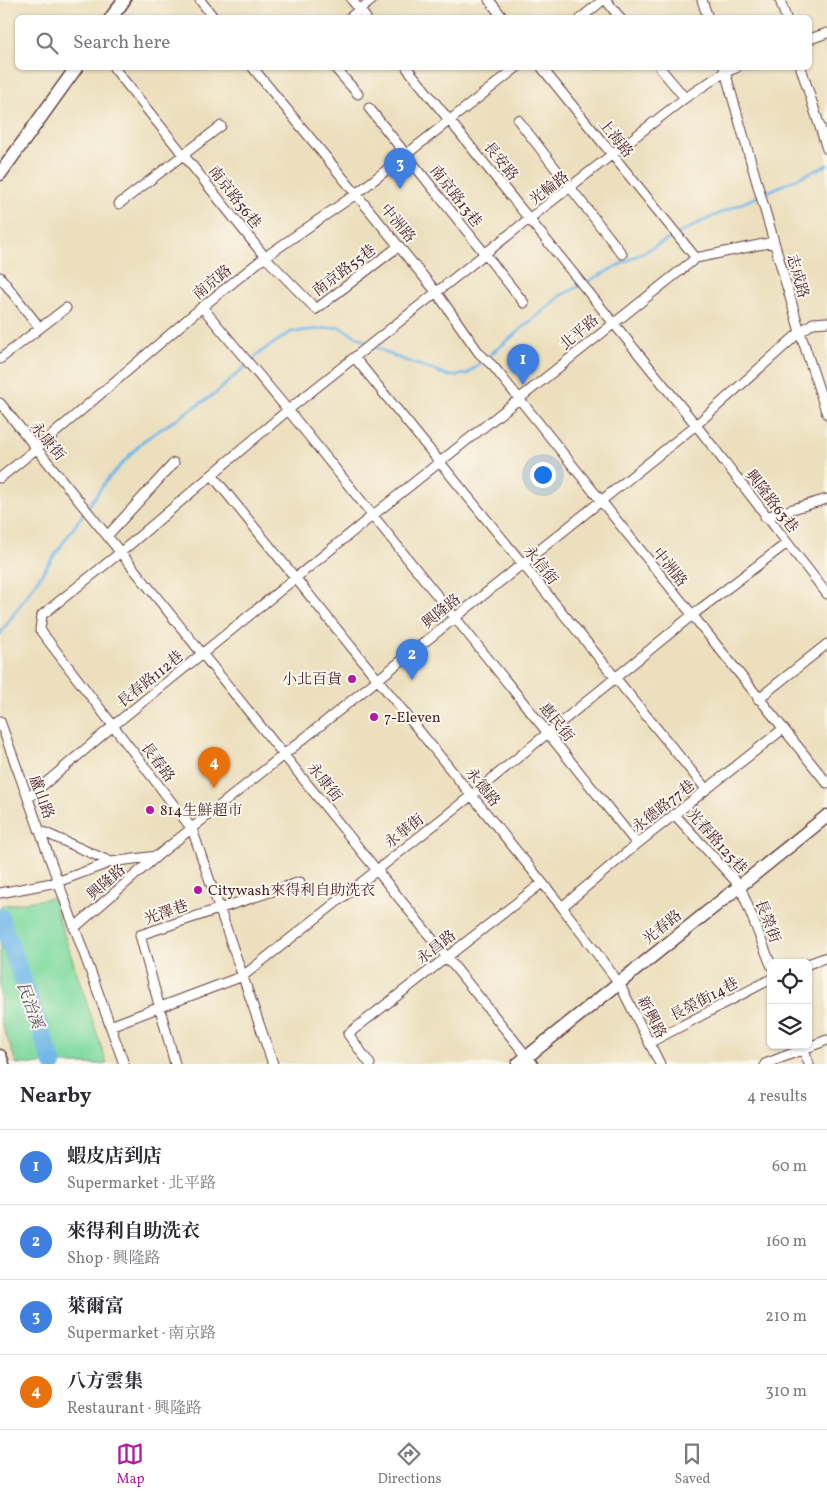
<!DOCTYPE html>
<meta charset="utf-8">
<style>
body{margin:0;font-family:Vollkorn,"Noto Serif TC",serif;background:#f2f2f3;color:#2b2b33}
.controls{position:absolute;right:15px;bottom:15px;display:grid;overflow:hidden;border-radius:8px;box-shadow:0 1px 4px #0004}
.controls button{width:45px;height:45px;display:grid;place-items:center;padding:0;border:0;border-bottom:1px solid #e1e1e2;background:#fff;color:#2b2b33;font:25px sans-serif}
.you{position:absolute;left:542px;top:474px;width:18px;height:18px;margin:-12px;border:4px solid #fff;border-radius:50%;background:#1a73e8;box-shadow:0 0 0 8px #1a73e833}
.badge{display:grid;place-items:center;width:32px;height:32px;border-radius:50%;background:#b5179e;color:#fff;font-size:16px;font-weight:700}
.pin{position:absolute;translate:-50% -41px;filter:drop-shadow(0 1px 2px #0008)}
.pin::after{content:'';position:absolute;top:26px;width:18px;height:15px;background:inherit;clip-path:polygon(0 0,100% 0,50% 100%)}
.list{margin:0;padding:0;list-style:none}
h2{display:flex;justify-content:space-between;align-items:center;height:65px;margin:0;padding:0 20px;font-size:21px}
h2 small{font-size:16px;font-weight:400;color:#7c7c81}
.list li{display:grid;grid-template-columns:32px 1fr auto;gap:15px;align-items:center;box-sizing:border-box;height:75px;padding:0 20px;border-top:1px solid #e1e1e2}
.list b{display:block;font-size:19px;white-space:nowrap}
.list p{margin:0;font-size:16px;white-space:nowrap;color:#7c7c81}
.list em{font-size:16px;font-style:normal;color:#7c7c81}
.icon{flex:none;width:28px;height:28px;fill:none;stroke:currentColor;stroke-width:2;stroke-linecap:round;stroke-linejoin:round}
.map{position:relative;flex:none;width:827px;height:1064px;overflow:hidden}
.search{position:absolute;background:#fff;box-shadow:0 1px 4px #0004;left:15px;right:15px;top:15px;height:55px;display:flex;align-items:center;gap:12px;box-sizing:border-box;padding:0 18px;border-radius:8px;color:#7c7c81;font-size:19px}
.sheet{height:365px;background:#fff}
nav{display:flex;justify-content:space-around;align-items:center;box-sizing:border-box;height:70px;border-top:1px solid #e1e1e2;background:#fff;font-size:14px;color:#7c7c81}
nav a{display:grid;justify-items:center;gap:2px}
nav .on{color:#b5179e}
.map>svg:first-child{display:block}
.green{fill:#82dba1;stroke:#667d66}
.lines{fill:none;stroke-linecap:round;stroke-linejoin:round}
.stream{stroke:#71b8e9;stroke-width:3}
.river{stroke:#71b8e9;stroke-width:18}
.street-casing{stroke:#623c41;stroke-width:11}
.secondary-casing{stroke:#623c41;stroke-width:15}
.street{stroke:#fff;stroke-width:9}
.secondary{stroke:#fff;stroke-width:12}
.poi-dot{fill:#b5179e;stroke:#fbf7ec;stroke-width:2}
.labels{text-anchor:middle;stroke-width:4;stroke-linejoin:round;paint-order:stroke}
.street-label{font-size:15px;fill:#4a1f2b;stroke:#fbf7ec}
.poi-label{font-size:15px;fill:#4a1f2b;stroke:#fbf7ec;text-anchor:start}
.water-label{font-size:16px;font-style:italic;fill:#58556e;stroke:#fbf7ec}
</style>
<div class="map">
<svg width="827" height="1064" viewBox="0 0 827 1064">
<rect width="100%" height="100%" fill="#fbf7ec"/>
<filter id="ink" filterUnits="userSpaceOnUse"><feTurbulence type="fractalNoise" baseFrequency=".02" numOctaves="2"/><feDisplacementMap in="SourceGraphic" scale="10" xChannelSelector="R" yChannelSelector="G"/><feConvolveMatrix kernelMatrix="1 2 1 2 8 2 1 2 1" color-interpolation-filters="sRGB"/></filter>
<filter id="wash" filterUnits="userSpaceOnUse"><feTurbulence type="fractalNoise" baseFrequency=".0096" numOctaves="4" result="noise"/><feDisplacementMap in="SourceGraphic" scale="20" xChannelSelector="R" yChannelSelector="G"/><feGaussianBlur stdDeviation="1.12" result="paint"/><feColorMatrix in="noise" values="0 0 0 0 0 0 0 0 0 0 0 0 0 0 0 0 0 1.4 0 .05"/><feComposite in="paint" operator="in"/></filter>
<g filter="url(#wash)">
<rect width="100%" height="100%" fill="#ecdfbd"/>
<path class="green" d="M52,898l55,166h-90l-17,-45v-113z"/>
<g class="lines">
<path class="stream" d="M0,634l106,-153 37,-40 73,-48 46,-42 29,-19 48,-5 54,29 57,20 17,-2 95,-79 141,-74 124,-56"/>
<path class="river" d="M0,917l53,147"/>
</g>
</g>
<g filter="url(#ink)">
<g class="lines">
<g class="street-casing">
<path id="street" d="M200,0l14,18
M352,0l14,18
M489,0l14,18
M606,0l14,18
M702,0l6,18
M780,0l6,18
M349,18l23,-18
M581,18l22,-18
M810,39l17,-6
M114,68l151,189 51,52 83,-63
M253,68l184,225 42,60 14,13 334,417
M335,68l23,26
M407,68l289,357 131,169
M542,68l154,190
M660,68l25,30
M724,68l76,264 27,82
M801,68l26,81
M369,108l155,195
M518,120l104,134
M119,204l102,-78
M0,277l40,51
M202,307l86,103 349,434
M355,358l351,431
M0,359l66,-51
M0,403l533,661
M212,475l350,432 57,76 41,81
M0,478l36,-29 166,-142 63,-50 91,-63 160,-126
M765,517l62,-18
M108,535l66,-72
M758,699l69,-55
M0,721l124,343
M28,798l86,-73 258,-209 324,-258 77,-16
M674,814l66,72 31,79
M39,830l72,32
M0,893l57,-11 54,-20 46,-6
M562,907l75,-63 146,-115
M74,928l83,-72 539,-431 104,-93 13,-9 14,-1
M808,964l19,-7
M110,1026l133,-50 229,-181 219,-179 96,-73
M649,1043l122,-64
M802,1046l7,18
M175,1064l-35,-129 160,-53
M273,1064l-81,-235 -152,-199 2,-15 79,-63 167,-142 242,-192 155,-120 40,-26 11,-4
M370,1064l-22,-30 194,-151
M765,1064l62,-24"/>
</g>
<g class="secondary-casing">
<path id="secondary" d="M111,18l13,-18
M0,174l76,-106
M0,1056l3,8
M518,1064l309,-248"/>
</g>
<use href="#street" class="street"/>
<use href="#secondary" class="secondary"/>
</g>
</g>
<g class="poi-dot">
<circle cx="352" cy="679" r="5"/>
<circle cx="374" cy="717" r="5"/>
<circle cx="150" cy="810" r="5"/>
<circle cx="198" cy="890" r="5"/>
</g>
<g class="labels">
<g class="street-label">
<text transform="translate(616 138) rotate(51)" y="5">上海路</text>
<text transform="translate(501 161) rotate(51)" y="5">長安路</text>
<text transform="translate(549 188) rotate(-37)" y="5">光輪路</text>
<text transform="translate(456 196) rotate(52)" y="5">南京路13巷</text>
<text transform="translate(235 197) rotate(52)" y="5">南京路56巷</text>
<text transform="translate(398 223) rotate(50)" y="5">中洲路</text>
<text transform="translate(344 270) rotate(-37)" y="5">南京路55巷</text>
<text transform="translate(798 276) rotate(74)" y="5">志成路</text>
<text transform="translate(212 282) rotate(-39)" y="5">南京路</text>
<text transform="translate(579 332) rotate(-40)" y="5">北平路</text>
<text transform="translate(48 441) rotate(50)" y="5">永康街</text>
<text transform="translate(772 501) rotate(52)" y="5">興隆路63巷</text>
<text transform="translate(541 565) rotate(51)" y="5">永信街</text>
<text transform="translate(670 567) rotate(51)" y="5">中洲路</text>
<text transform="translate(441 611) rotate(-39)" y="5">興隆路</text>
<text transform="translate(150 679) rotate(-39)" y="5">長春路112巷</text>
<text transform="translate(557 722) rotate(51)" y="5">惠民街</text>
<text transform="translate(158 762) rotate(53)" y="5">長春路</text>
<text transform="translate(325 782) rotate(51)" y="5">永康街</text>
<text transform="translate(483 787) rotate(51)" y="5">永德路</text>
<text transform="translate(42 797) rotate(70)" y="5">盧山路</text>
<text transform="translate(663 806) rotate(-38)" y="5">永德路77巷</text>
<text transform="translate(404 831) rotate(-38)" y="5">永華街</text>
<text transform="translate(717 841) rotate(48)" y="5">光春路125巷</text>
<text transform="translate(106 882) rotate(-41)" y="5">興隆路</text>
<text transform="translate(166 912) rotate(-19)" y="5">光澤巷</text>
<text transform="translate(768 921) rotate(69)" y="5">長榮街</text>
<text transform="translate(662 927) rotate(-39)" y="5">光春路</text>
<text transform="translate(436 947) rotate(-38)" y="5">永昌路</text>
<text transform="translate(704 999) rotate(-28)" y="5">長榮街14巷</text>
<text transform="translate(652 1017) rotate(63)" y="5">新興路</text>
</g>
<g class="poi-label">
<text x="342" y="684" text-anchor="end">小北百貨</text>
<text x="384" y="722">7-Eleven</text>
<text x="160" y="815">814生鮮超市</text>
<text x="208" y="895">Citywash來得利自助洗衣</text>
</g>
<g class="water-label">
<text transform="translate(31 1005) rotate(70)" y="6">民治溪</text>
</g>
</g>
</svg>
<div class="controls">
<button><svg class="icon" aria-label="locate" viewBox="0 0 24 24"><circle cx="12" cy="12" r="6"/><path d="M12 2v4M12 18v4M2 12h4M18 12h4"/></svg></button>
<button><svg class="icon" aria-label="layers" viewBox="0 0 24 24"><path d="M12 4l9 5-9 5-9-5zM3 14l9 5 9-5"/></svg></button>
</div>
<div class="you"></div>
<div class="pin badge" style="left:523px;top:385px;background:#3f7fe0">1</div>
<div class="pin badge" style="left:412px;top:680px;background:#3f7fe0">2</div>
<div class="pin badge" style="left:400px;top:189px;background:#3f7fe0">3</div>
<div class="pin badge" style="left:214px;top:788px;background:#e8710a">4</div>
<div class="search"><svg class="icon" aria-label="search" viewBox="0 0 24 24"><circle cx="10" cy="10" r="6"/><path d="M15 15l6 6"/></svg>Search here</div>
</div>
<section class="sheet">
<h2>Nearby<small>4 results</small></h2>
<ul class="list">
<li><span class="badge" style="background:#3f7fe0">1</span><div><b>蝦皮店到店</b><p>Supermarket · 北平路</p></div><em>60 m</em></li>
<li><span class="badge" style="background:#3f7fe0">2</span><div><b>來得利自助洗衣</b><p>Shop · 興隆路</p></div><em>160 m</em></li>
<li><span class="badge" style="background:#3f7fe0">3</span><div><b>萊爾富</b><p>Supermarket · 南京路</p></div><em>210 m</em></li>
<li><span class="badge" style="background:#e8710a">4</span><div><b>八方雲集</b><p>Restaurant · 興隆路</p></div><em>310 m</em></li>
</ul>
</section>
<nav>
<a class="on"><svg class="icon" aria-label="map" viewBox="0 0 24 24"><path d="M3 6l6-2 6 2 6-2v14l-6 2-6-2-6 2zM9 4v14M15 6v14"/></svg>Map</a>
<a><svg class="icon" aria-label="directions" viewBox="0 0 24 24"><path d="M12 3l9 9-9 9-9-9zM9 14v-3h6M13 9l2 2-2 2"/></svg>Directions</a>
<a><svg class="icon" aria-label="saved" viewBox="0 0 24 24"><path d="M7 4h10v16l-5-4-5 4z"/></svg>Saved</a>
</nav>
